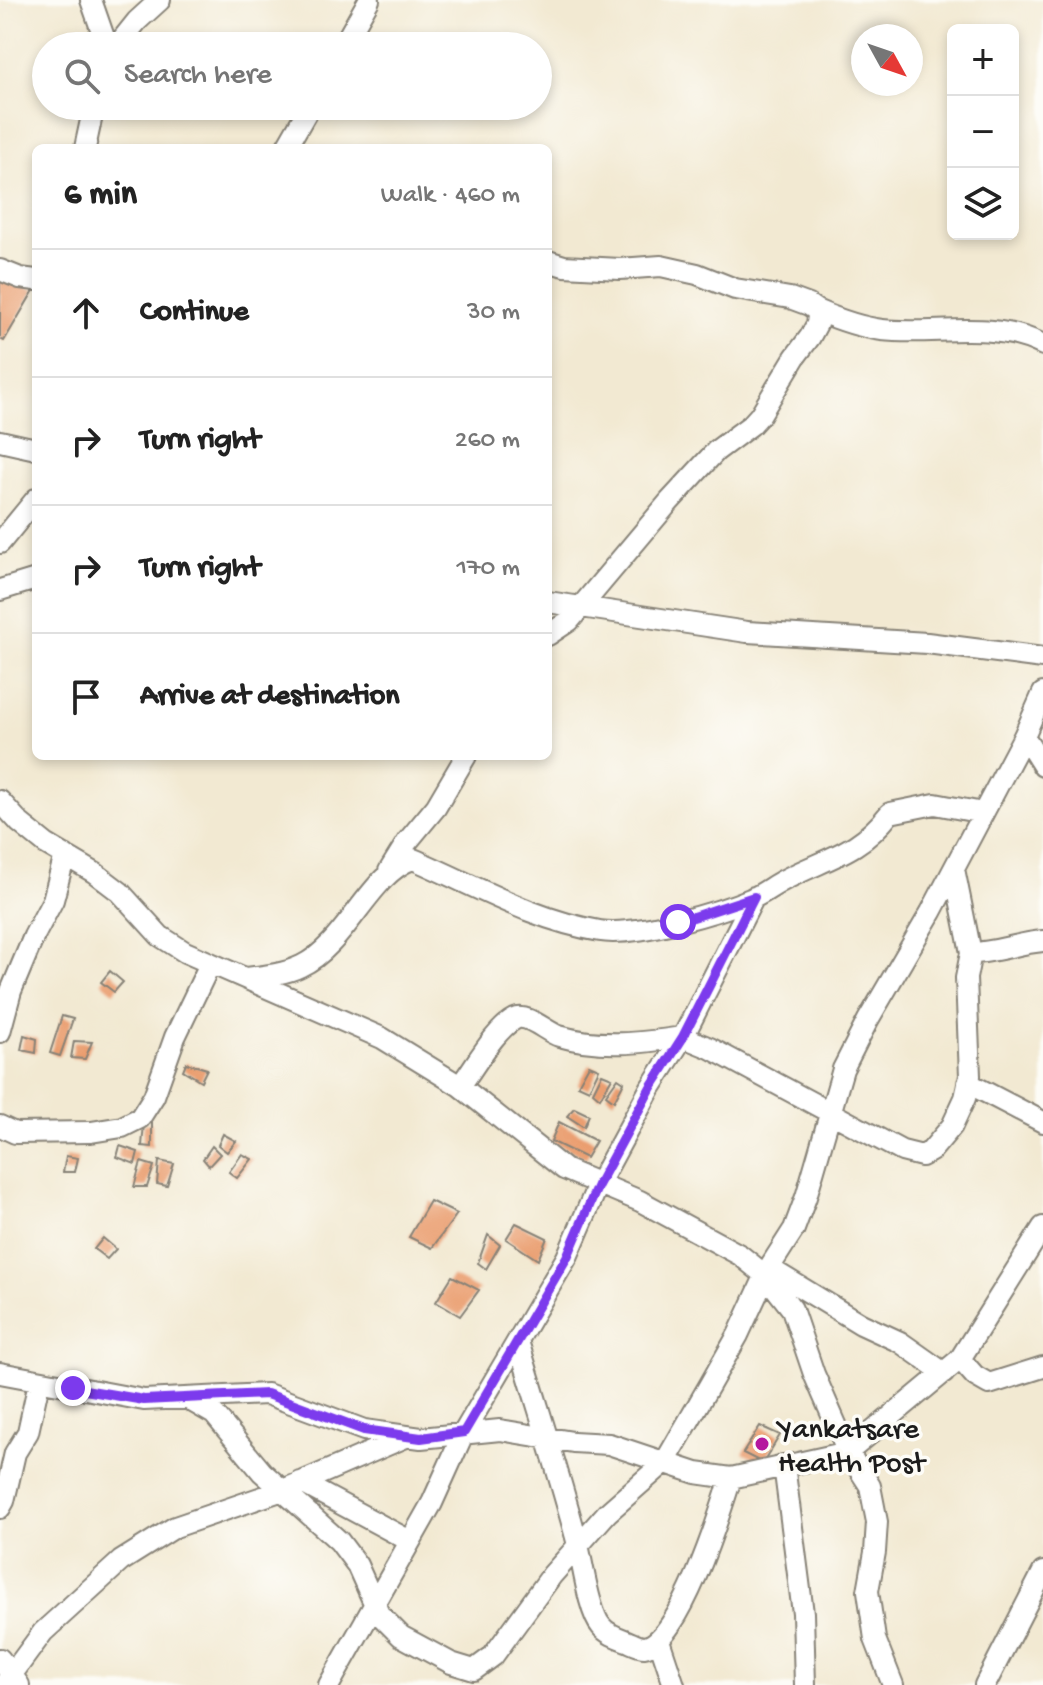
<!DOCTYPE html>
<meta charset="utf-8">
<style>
body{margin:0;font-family:"Gochi Hand",sans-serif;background:#f2f2f2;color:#222}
.controls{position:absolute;right:24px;top:24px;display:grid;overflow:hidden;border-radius:12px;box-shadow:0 4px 12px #0003}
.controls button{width:72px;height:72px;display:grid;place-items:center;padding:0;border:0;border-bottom:2px solid #e0e0e0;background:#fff;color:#222;font:40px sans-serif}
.compass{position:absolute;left:851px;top:24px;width:72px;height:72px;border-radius:50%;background:#fff;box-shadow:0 4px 12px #0003;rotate:130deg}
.stop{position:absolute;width:24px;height:24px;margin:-18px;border:6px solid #7c3aed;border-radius:50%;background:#fff}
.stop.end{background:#7c3aed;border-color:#fff;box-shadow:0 2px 8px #0008}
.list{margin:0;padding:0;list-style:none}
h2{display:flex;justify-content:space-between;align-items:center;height:104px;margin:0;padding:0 32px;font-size:34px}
h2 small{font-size:26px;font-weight:400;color:#767676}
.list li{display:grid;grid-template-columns:52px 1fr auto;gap:24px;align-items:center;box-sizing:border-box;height:128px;padding:0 32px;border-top:2px solid #e0e0e0}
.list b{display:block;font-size:30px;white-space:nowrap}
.list em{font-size:26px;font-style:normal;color:#767676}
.icon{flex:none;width:44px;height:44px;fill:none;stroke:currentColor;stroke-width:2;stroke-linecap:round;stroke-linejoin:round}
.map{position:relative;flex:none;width:1043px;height:1685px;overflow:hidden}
.search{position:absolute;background:#fff;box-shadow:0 4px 12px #0003;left:32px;top:32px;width:520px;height:88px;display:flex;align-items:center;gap:20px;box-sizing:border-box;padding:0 28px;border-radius:44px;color:#767676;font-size:30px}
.panel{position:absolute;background:#fff;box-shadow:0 4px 12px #0003;left:32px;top:144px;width:520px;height:616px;border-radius:12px}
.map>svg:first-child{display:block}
.building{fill:#ea9e70}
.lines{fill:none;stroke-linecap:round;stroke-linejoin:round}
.minor-casing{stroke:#878277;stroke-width:24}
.minor{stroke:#fff;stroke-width:20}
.route{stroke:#7c3aed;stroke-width:10}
.poi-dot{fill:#b5179e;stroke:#fdfcf7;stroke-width:3}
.labels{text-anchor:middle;stroke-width:7;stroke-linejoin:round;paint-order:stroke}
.poi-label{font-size:30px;fill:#1c1c1c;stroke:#fdfcf7;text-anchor:start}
</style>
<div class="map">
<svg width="1043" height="1685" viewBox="0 0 1043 1685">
<rect width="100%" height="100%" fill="#fdfcf7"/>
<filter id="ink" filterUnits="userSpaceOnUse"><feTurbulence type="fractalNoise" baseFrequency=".0125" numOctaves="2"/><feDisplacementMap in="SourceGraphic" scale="16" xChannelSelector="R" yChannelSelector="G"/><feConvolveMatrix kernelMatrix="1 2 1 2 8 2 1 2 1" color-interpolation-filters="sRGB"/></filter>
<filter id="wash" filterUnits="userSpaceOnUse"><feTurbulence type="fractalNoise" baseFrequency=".006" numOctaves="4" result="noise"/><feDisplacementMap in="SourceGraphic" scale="32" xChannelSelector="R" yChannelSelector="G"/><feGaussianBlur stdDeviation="1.8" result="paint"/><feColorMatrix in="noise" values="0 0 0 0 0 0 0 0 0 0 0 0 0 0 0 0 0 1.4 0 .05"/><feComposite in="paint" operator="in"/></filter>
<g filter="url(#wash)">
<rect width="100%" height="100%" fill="#f2e9d2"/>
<g id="blocks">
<path class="building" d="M0,280l34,10 -30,51 -4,-2z
M110,971l13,11 -9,10 -13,-10z
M62,1016l11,3 -13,37 -10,-3z
M24,1035l13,4 -1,14 -15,-3z
M74,1041l18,1 -7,17 -14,-1z
M186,1063l21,6 -6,12 -18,-11z
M589,1065l10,4 -10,21 -11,-5z
M602,1074l10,4 -12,20 -7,-6z
M618,1078l6,4 -10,19 -8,-6z
M574,1108l15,7 -5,12 -17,-11z
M559,1122l37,19 -10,17 -35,-17z
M152,1123v24l-10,-1 2,-22z
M223,1134l13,7 -9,11 -9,-7z
M120,1146l18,6 -3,12 -18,-7z
M212,1146l8,8 -11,12 -6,-7z
M242,1154l10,5 -15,19 -8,-6z
M66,1156l12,2 -3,14h-12z
M159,1161l15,3 -7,22 -10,-2z
M141,1162l13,4 -7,21h-13z
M430,1201l27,13 -25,34 -23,-11z
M516,1223l31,15 -9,22 -32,-21z
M488,1235l12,10 -14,24 -8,-6z
M103,1238l13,11 -9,10 -13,-10z
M452,1276l27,14 -19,26 -24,-14z
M760,1426l20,9 -17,28 -20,-10z"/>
</g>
</g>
<g filter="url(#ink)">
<use href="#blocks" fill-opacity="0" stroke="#878277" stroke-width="2"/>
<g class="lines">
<g class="minor-casing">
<path id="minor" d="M91,0l16,46
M117,46l20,-25 23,-21
M343,46l26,-46
M85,148l9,-42
M286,148l24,-42
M548,261l16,5 56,3 41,-3 36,8 38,15 55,9 19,7 7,5 2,6 -1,8 -7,13 -15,20 -35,58 -9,10 -35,26 -47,51 -100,119 -21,14
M0,270l20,8 16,2
M816,310c21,9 42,17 66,20 52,6 112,-11 161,15
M0,441l36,8
M0,543l36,-44
M0,590l36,-11
M548,602l199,30 180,11 116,15
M1024,736l19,30
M0,801l20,22 26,21 49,29 25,19 40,44 25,16 197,86 78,48 104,83 76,32 100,54 26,21 26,33 22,65 34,78 22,34 7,36 -2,30 -7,39 7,48 18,46
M389,871l18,-29 29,-35 30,-51
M971,953c24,0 47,-10 72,-12
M246,978c18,-2 39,-4 55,-12 45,-21 70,-94 112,-107 61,26 120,61 187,72 35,6 120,-19 153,-33 11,-5 21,-13 31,-18 44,-23 74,-26 106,-67l45,-9 48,9
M0,1032l11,-41 23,-55 19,-36 12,-45
M968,1083l75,39
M460,1086c14,-18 35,-57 55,-67 13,-6 31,13 44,17 41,12 83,7 124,1l71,-140
M0,1126l15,7 76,-1 31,-5 18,-9 14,-22 21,-59 35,-73
M769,1268l92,56 39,18 44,31
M518,1341c20,68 42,135 60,204 5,20 11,67 23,81 6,8 18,12 26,15 5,2 12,6 17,6 36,-4 77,-137 87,-169
M960,1359l15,17 14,8 54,-17
M0,1373l144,27 123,-6 97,36 57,8 79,-8 73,12 36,2 87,29 35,5 117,-26 112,-93 83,-132
M188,1399l26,15 48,58 77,69 18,24 22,49 22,22 50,27 23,7 19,-14 59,-81 55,-62 58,-51 44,-76 29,-51 31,-67 25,-39 12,-32 37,-128 25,-49 63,-108 93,-176 19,-43
M784,1465l19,148 2,72
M300,1482l110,59
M0,1508l4,-7 11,-48 13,-21 11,-50
M659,1640l15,45
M0,1659l19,26
M4,1685l39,-53 78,-71 54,-34 108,-37 125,-54
M329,1685l103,-182 32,-71 103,-175 31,-72 53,-98 32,-50 27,11 192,103 20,5 9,-5 21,-25 13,-28 5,-22 -4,-98 5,-25 -17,-84
M985,1685l58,-113"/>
</g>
<use href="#minor" class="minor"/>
</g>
</g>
<g class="lines" filter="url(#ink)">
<path class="route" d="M73,1388l71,12 123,-6 97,36 57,8 43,-6 103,-175 31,-72 53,-98 32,-50 71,-140 -76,25"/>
</g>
<circle class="poi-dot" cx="762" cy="1444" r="8"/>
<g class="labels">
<g class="poi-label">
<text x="778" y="1437">Yankatsare<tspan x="778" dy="34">Health Post</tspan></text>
</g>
</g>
</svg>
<div class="controls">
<button>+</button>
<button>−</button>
<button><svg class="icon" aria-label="layers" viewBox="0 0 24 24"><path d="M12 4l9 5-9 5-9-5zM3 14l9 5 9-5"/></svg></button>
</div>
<svg class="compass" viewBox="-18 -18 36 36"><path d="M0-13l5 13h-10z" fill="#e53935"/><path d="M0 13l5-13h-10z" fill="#767676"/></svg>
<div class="stop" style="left:678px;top:922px"></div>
<div class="stop end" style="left:73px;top:1388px"></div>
<div class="search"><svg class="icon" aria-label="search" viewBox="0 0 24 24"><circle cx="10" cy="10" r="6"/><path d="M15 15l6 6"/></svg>Search here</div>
<section class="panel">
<h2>6 min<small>Walk · 460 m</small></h2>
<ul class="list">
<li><svg class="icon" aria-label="ahead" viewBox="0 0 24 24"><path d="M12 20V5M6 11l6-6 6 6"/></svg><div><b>Continue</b></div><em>30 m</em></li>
<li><svg class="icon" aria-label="right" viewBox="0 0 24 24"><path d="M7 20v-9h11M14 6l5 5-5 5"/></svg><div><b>Turn right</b></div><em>260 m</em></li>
<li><svg class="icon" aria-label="right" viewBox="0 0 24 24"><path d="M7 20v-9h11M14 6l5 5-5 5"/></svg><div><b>Turn right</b></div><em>170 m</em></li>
<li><svg class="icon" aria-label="arrive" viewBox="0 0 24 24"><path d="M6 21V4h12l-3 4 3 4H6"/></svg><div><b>Arrive at destination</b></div></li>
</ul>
</section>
</div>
